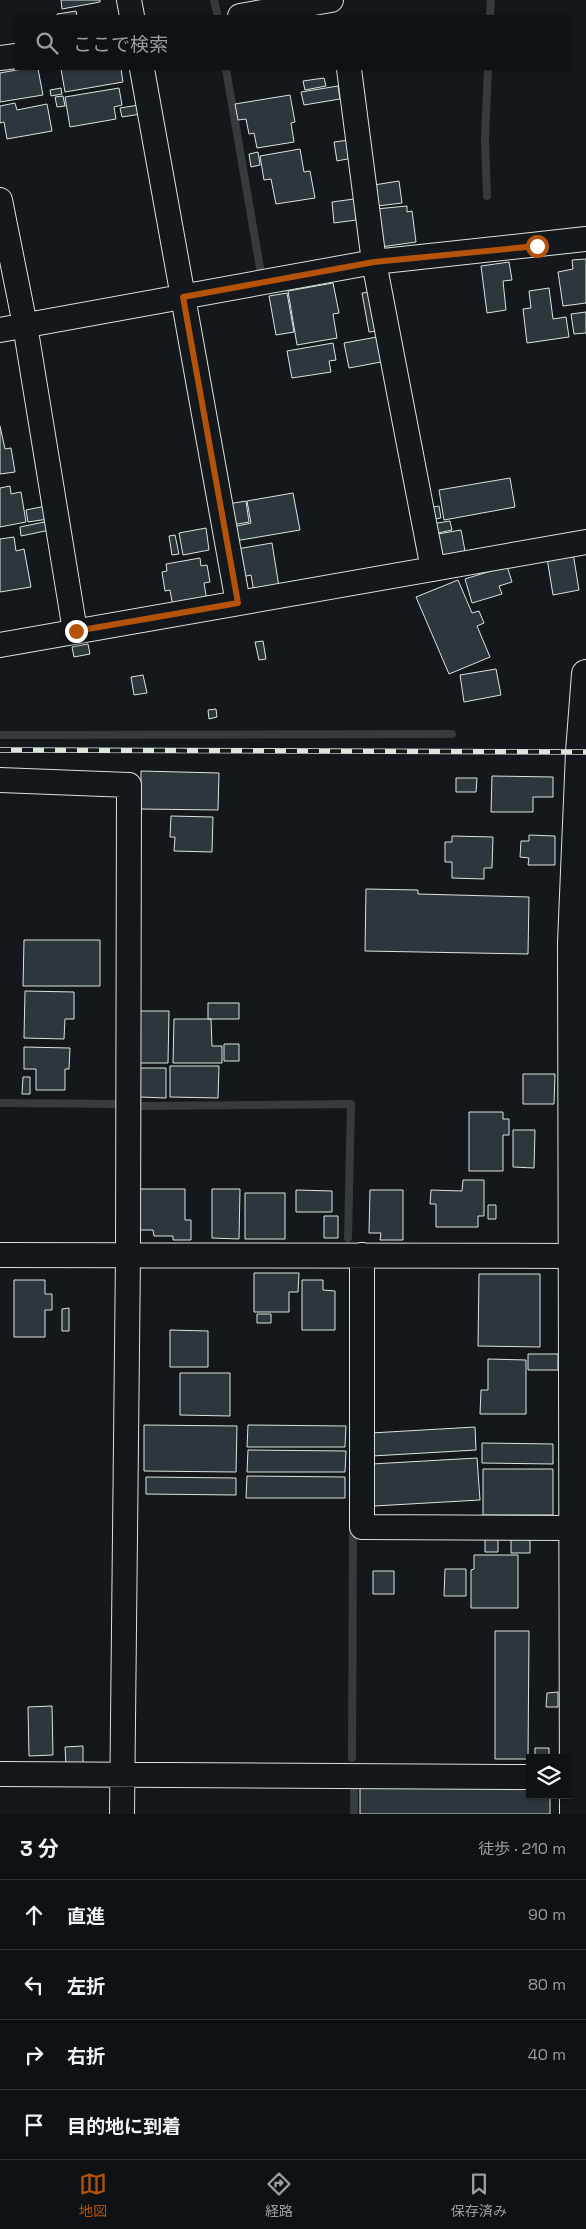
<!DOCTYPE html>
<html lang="ja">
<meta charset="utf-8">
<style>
body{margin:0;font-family:"Space Grotesk","Noto Sans JP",sans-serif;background:#1d2022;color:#f1f3f6}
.controls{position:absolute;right:15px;bottom:15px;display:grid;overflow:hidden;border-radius:0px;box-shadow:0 1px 4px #0004}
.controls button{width:45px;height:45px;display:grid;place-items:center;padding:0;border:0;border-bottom:1px solid #2f3234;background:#0f1215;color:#f1f3f6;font:25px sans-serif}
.stop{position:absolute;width:15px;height:15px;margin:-11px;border:4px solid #b45309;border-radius:50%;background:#fff}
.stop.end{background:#b45309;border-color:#fff;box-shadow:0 1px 5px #0008}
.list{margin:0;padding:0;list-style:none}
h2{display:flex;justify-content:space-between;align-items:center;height:65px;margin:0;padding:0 20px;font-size:21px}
h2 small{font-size:16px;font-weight:400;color:#9b9ea0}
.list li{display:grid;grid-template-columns:32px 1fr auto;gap:15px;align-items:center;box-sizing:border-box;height:70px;padding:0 20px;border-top:1px solid #2f3234}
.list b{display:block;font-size:19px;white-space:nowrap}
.list em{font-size:16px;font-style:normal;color:#9b9ea0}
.icon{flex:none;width:28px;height:28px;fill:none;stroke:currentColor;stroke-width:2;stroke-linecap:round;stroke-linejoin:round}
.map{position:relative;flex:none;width:586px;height:1814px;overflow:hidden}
.search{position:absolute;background:#0f1215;box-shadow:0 1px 4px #0004;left:15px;right:15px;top:15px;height:55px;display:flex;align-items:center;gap:12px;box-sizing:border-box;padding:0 18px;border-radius:0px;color:#9b9ea0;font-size:19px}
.sheet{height:345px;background:#0f1215}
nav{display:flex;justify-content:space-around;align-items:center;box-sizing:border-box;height:70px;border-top:1px solid #2f3234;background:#0f1215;font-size:14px;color:#9b9ea0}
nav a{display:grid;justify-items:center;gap:2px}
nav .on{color:#b45309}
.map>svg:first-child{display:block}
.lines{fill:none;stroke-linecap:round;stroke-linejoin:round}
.stream{stroke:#363b3e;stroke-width:8}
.building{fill:#2c363c;stroke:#d8e6dc}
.street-casing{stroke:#d8e6dc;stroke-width:26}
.secondary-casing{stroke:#d8e6dc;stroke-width:30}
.street{stroke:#14181c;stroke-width:24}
.secondary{stroke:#14181c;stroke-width:28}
.rail-casing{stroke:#d8e6dc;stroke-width:5.5}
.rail{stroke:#14181c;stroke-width:4;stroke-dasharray:11;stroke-linecap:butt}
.route{stroke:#b45309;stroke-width:6}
</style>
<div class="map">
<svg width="586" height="1814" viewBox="0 0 586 1814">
<rect width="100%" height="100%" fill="#14181c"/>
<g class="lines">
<path class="stream" d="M214,0l3,13
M490,16l1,-16
M226,69l34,199
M487,196l-2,-58 3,-69
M0,735l452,-1
M0,1103l123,1
M141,1106l210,-2 -3,134
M352,1758l1,-233
M354,1814v-23"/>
</g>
<path class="building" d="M61,0h39v2l-38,7z
M76,11l1,5h-20v-2z
M22,69h16l5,26 -43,7v-29z
M61,69h60l2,13 -58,10z
M324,78l2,8 -21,4 -2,-9z
M338,86l2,13 -36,6 -3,-13z
M61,88l1,6 -11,2 -1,-6z
M119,88l3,17 -8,2 2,12 -46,8 -5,-30z
M290,95l5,27 -4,1 3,19 -37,6 -3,-15 -5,1 -3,-15 -8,1 -3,-16z
M63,96l2,10 -8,1 -2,-10z
M15,103l2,7 30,-6 5,27 -45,8 -3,-17 -4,1v-17z
M139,105l2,9 -19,3 -2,-9z
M349,140l3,18 -15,3 -3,-19z
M300,149l4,23 6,-1 5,27 -39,6 -5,-25 -7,1 -4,-24z
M258,152l2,13 -9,2 -2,-13z
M399,181l3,22 -25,3 -3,-21z
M354,199l2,21 -22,3 -2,-21z
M407,206v6l5,-1 4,31 -35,5 -5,-38z
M586,259v44l-23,3 -5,-34 15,-3 -1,-9z
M509,262l3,18 -9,1 3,29 -19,3 -6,-47z
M333,283l6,30 -6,1 4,24 -40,7 -9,-54z
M549,288l4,31 13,-2 3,20 -42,6 -4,-34 8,-1 -2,-17z
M371,292l7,39 -9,1 -7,-39z
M287,293l7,39 -18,3 -7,-39z
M586,312v21l-12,1 -3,-20z
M377,337l4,25 -32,6 -5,-25z
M333,343l3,17 -7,1 2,11 -39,6 -5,-27z
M0,426l5,23 6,-1 4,24 -15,2z
M510,478l5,29 -71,13 -5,-30z
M10,486l1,8 10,-2 5,30 -26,5v-39z
M293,493l7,37 -65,11 -2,-14 18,-4 -4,-22z
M246,501l3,21 -17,3 -4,-21z
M46,506l2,13 -20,3 -2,-12z
M439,506l2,12 -11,2 -2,-12z
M49,521l1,9 -29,6 -1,-9z
M450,521l2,9 -19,4 -2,-10z
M206,528l3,22 -26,5 -4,-22z
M461,530l5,26 -24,4 -4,-26z
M175,535l4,19 -7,1 -3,-19z
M14,537l2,14 8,-2 7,38 -31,5v-53z
M272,543l7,44 -25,5 -3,-17 -9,2 -5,-28z
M573,553l6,37 -26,5 -6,-37z
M200,558l1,8 6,-1 3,17 -6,1 3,18 -34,6 -3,-17 -5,1 -3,-19 5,-1 -1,-7z
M507,566l5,16 -13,4 3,8 -30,9 -7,-24z
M458,580l14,33 7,-2 5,12 -7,3 13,31 -41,17 -33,-77z
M263,641l3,18 -7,1 -4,-18z
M88,644l2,10 -16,3 -2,-10z
M496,669l5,26 -37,7 -4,-27z
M143,675l4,18 -13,2 -3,-18z
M216,709l1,8 -8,2 -1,-9z
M141,771l78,2 -1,37 -77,-1z
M492,776l61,1v20h-20v15h-42z
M456,778h21l-1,14h-20z
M171,816l42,1 -1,35 -38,-1 1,-14h-5z
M529,835l26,1v29h-27l1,-7 -9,-1 1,-16h8z
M452,836l41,1 -1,31h-8v11l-32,-1v-16h-7v-20h7z
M366,889l52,1v4l111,3 -1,57 -163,-3z
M24,940h76v46h-77z
M25,991l49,1v27h-9l-1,20 -40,-1z
M208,1003h31v16h-31z
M139,1011h30l-1,52h-29z
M174,1019h37l1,27h10v17h-49z
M224,1044h15v17h-15z
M24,1047l46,1 -1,21h-4v21h-29v-21h-12z
M170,1066h49l-1,32 -48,-1z
M140,1068h26v30l-26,-1z
M523,1074h32l-1,30h-31z
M23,1077h7v17h-8z
M469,1112h34v7h6v16h-6v36h-34z
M513,1130h22l-1,38 -21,-1z
M463,1180h21v36h-6v11h-42v-23h-6l1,-14 31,1z
M138,1189h47v31h6v20h-18v-4h-19l-1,-6h-15z
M212,1189h28l-1,50 -27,-1z
M296,1190l36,1v21h-36z
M370,1190h33v50h-23l1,-7h-12z
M245,1193h40v46h-40z
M488,1205h8v14h-8z
M324,1216h14v22h-14z
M254,1273h45l-1,19h-9v20h-35z
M479,1274h61v73l-62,-1z
M14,1280h31v14h7v16h-7v27h-31z
M302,1280h21v10l12,1v39h-33z
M69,1308v23h-7v-22z
M257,1314h14v9h-14z
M170,1330l38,1v36h-38z
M528,1354h30v16h-30z
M488,1359l38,1v54h-46l1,-24h7z
M180,1373h50v43l-50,-1z
M144,1425l93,1 -1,46 -92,-1z
M248,1425l98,1 -1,21h-98z
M475,1427l1,23 -104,6 -1,-23z
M482,1443l71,1v20l-71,-1z
M248,1450l98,1 -1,21h-98z
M477,1458l3,42 -106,6 -2,-42z
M483,1469h70v46h-70z
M247,1476l98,1v21h-99z
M146,1477l90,1v17l-90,-1z
M485,1536l13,1v15h-13z
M511,1536l19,1v16h-19z
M474,1555h44v53h-47v-38l3,-1z
M445,1569h21v27h-22z
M373,1571h21v23h-21z
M495,1631h34l-1,128h-33z
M558,1692v15h-12l1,-14z
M52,1706l1,49 -24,1 -1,-49z
M83,1746v20h-17l-1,-19z
M535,1748h14v9h-14z
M360,1785l170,3v7h20v19h-190z"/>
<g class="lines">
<g class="street-casing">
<path id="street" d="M129,0l3,16
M240,16l91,-16
M0,58l16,-2
M142,69l96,534
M349,69l25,193 59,307
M0,200l25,125 50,306
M0,330l374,-68 212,-23
M0,645l586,-103
M0,780l129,5 -1,470 -6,559
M0,1255l586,1
M362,1255v272l212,1
M0,1774l530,3"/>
</g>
<g class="secondary-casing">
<path id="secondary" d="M574,1814l-2,-871 8,-191 6,-78"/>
</g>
<use href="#street" class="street"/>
<use href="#secondary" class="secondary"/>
<g class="rail-casing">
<path id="rail" d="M0,750l586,2"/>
</g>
<use href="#rail" class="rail"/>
</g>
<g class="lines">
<path class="route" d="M76,631l162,-28 -55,-306 191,-35 163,-16"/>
</g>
</svg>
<div class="controls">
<button><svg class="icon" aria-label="layers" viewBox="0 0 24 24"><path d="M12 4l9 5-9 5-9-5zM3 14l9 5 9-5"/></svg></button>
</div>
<div class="stop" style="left:537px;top:246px"></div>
<div class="stop end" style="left:76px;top:631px"></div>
<div class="search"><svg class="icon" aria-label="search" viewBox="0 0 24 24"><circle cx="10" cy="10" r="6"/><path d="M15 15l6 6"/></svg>ここで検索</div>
</div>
<section class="sheet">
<h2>3 分<small>徒歩 · 210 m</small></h2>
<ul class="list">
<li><svg class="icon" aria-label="ahead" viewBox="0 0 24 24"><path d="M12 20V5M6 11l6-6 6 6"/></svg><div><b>直進</b></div><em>90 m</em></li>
<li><svg class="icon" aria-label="left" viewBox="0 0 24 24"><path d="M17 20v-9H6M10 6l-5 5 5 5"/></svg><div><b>左折</b></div><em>80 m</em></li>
<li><svg class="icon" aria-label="right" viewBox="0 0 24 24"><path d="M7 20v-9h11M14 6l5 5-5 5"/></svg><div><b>右折</b></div><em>40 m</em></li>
<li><svg class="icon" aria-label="arrive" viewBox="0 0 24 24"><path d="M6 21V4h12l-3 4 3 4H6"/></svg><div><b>目的地に到着</b></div></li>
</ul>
</section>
<nav>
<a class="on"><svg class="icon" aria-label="map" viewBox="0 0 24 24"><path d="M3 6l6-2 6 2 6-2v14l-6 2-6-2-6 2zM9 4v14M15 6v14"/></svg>地図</a>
<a><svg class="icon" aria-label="directions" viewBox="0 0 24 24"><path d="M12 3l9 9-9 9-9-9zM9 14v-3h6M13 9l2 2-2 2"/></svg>経路</a>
<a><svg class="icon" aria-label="saved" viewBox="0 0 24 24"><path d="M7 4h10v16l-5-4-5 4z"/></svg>保存済み</a>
</nav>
